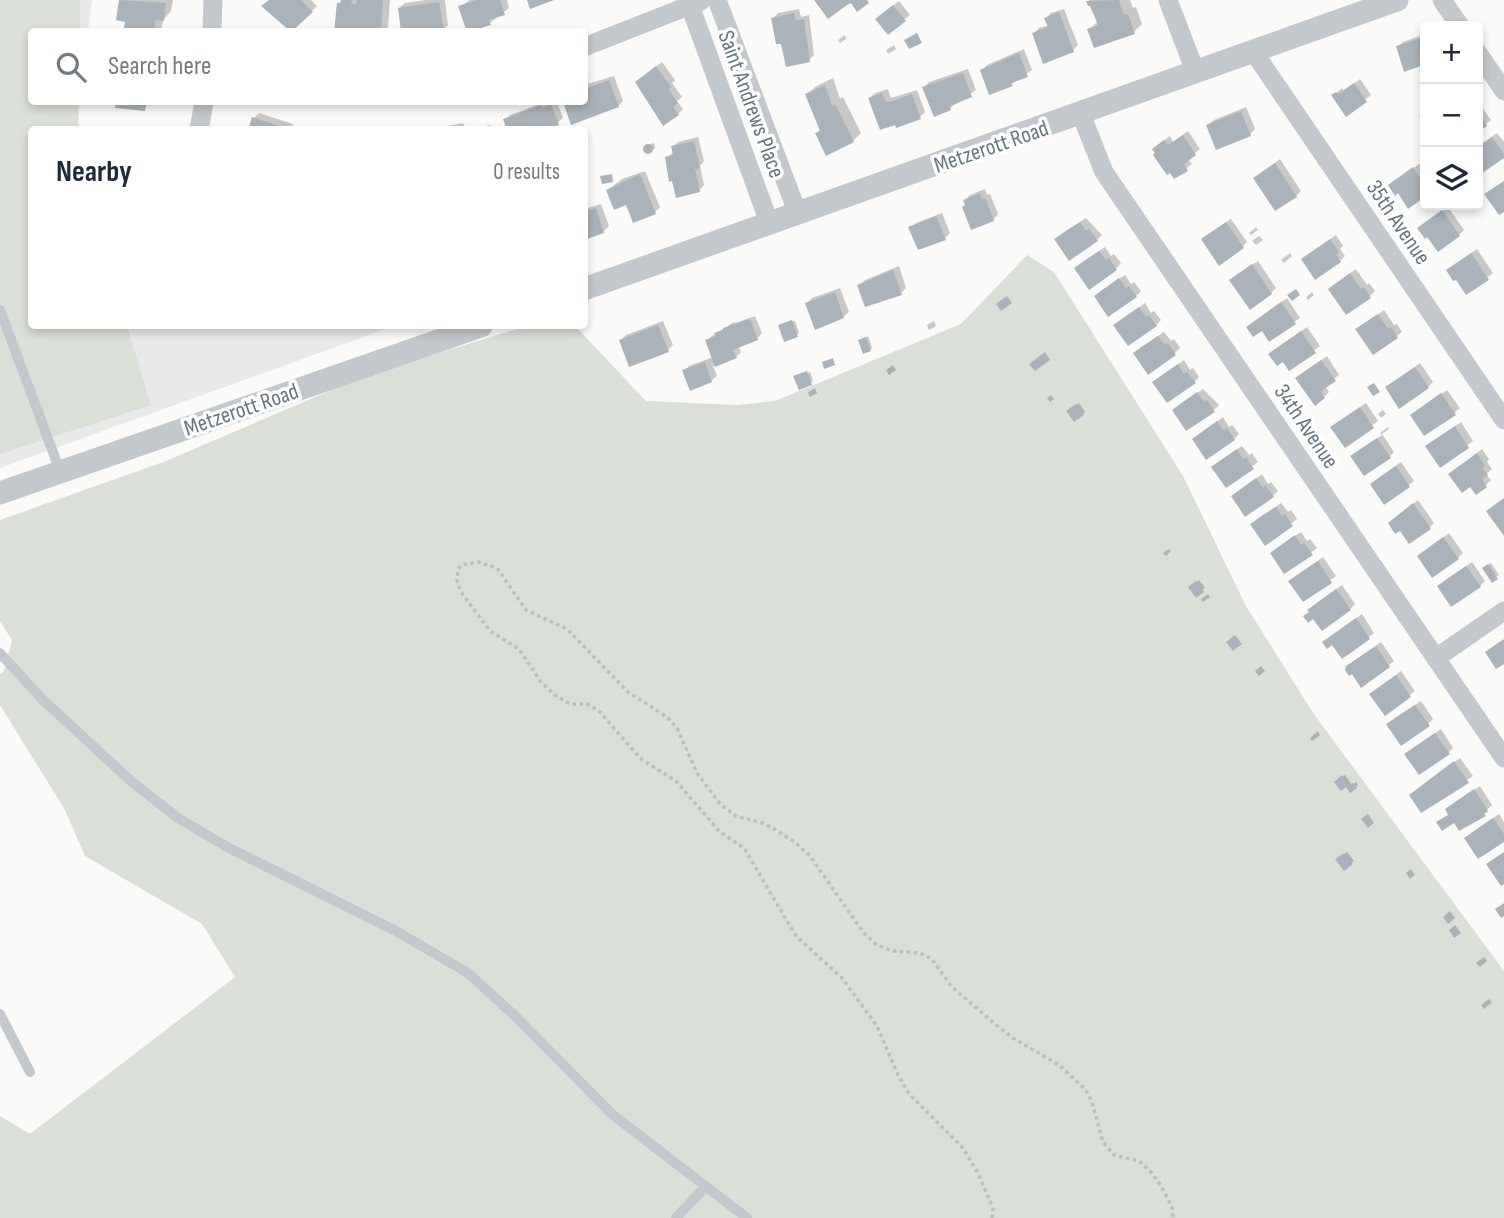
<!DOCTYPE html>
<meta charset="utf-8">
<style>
body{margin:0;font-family:"Sofia Sans Condensed",sans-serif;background:#f6f6f7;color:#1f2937}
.controls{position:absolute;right:21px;top:21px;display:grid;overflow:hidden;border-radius:7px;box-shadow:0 4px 10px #0003}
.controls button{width:63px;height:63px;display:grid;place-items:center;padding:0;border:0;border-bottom:2px solid #e0e1e3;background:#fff;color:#1f2937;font:35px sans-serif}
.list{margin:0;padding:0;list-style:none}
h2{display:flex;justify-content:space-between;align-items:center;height:91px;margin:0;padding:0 28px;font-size:30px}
h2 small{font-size:23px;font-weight:400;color:#747a83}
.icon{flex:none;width:38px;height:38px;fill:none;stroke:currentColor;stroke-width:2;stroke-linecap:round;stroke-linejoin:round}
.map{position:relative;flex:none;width:1504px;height:1218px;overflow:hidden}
.search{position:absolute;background:#fff;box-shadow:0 4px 10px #0003;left:28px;top:28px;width:560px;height:77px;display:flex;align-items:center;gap:18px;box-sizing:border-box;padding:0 24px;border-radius:7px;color:#747a83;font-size:26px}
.panel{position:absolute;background:#fff;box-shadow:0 4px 10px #0003;left:28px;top:126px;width:560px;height:203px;border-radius:7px}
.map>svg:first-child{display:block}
.built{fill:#e8e9e9}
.green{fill:#dadfd7}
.shadow{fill:#0003}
.building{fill:#aab3b9}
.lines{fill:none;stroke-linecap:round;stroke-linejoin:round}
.path{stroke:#bbbfc2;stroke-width:3.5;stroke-dasharray:3.5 3.5;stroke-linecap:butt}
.service{stroke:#c3c8cc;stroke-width:10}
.minor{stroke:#c3c8cc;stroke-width:19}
.tertiary{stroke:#c3c8cc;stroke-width:23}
.labels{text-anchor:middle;stroke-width:7;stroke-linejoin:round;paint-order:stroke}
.street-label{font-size:23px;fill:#657683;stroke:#fff}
</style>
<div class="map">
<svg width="1504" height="1218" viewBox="0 0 1504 1218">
<rect width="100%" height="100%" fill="#fafaf8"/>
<path class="built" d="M0,0h92l-4,31 -56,1v294h362l-394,142z"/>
<path class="green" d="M0,0h80v31l-48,1v70h47l-1,27 -46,1v196h95l24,79 -151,49z
M1027,255l27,17 129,204 63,130 67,107 191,258v247h-1504v-102l30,18 205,-157 -33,-53 -117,-68 -20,-46 -65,-105v-31l4,-3 8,-31 -12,-19v-101l166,-59 203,-87 158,-48h16l4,3 9,-3h19l71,75 91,4 38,-4 186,-77z"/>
<path class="shadow" d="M120,0h53l-2,11 -8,9 -2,12h-36l2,-12 -9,-1z
M269,0h42l6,6 -24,24z
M342,0h48l-2,28 -4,4h-49l3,-28z
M426,0h19l3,25 -5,5 -44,-22 6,-5z
M470,0h37l2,8 -19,15 -30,-16z
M1089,0h41l3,8 3,-1 6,17 -8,8 -45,-2 9,-9z
M899,1l11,14 -22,18 -6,-19z
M799,9l2,8 8,-2 5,40 -5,5 -26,-18 -10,-24 5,-5z
M1064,9l14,36 -5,5 -39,-16 5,-6 10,-3 -3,-6 5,-6z
M1425,34v25l-5,6 -22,-18 5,-5z
M845,35l1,4 -6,4 -2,-3z
M894,45l2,4 -8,5 -2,-4z
M1024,49l8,21 -20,14 -30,-14 5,-5z
M662,62l13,18 -3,3 10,14 -5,4 6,8 -5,5 -36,-37z
M968,69l8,21 -26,18 -26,-21 5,-5z
M614,76l9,25 -5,5 -46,16 -8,-20h20v-17z
M833,78l7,21 3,-2 18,36 -8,8 -36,-8 4,-4 -14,-34 8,-8z
M1360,79l11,16 -25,19 -13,-18 9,-8 2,3z
M888,89l3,9 26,-8 8,22 -5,5 -50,-19 5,-5z
M1478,92l4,6 -4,4 13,18 -13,10z
M117,102h32l-5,8 -27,-4z
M545,102l2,2 10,-2 6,16 -13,11 -45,-9 5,-5z
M1246,107l9,22 -5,5 -42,-9 6,-5z
M1425,110v5l-4,3 -2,-3z
M259,113l34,11 -2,6h-41l4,-12z
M463,123l3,7h-22l4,-4z
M490,125l1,5h-23l1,-1z
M315,126l21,3 2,-3 19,2 -46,2z
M1188,131l12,18 -12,10 4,5 -17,13 -16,-33 11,-8 3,6z
M1497,133l7,9v14l-26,18v-27z
M698,137l6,24 -4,5 4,19 -5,6 -33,-33 8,-6 -1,-5 5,-5z
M654,143l1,5 -2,2 -8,1 1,-5z
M1280,159l21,32 -5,5 -41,-18z
M1419,164l6,9v22l-16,12 -11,-16 -8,-6z
M645,171l15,36 -5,5 -28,-9 -19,-13 14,-11z
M985,189l2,6 3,-1 8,20 -5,6 -26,-16 -2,-4 5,-5z
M601,204l8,22 -5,5 -20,7v-29z
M1448,207l16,23 -5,5 -35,-12z
M942,213l8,20 -5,5 -34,-10 5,-5z
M1086,218l16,17 -5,5 -36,-6z
M1231,219l16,23 -5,5 -34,-12z
M1256,227l2,3 -7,5 -2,-2z
M1336,235l7,11 -3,3 5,7 -5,5 -37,-2z
M1259,236l4,4 -7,5 -4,-4z
M1105,247l6,9 3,-2 7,9 -5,6 -35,-6z
M1477,249l16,24 -26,19 -10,-15 -9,-7z
M1290,253l2,3 -8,7 -3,-3z
M1258,261l18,27 -5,5 -35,-18z
M899,266l7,22 -5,5 -42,-7 6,-6z
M1356,269l11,16 2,-2 6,8 -5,5 -35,-12z
M1125,275l6,9 3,-2 7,9 -5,5 -35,-5z
M840,288l9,24 -6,5 -36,-14 5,-5z
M1312,292l2,3 -6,5 -2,-3z
M1287,298l13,20 -30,21 -16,-17z
M1145,303l6,10 3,-2 7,9 -5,5 -35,-5z
M1384,310l10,15 3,-1 5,8 -28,21 -11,-28z
M755,316l7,17 -5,6 -19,7 3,6 -5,5 -23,9 4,10 -6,5 -27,-10 5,-5 24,-9 -6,-16 5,-5 22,-14 1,1z
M663,321l10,24 -5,5 -47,-10 5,-5z
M795,321l4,12 -2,2 -17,-9z
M934,321l2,5 -7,4 -2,-5z
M1307,327l13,19 -30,23 -14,-20z
M1164,332l7,9 3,-2 6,9 -5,5 -35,-5z
M868,336l4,12 -2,2 -10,-9z
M1327,356l12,19 -14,11 4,6 -5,5 -27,-19z
M1184,360l6,10 3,-2 6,9 -5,5 -34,-5z
M1420,363l13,19 -5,5h-41z
M893,365l3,5 -7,5 -3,-5z
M810,372l3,9 -2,2 -15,-6z
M815,388l2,5 -7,4 -2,-5z
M1203,389l16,16 -5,5 -35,-5z
M1447,390l13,18 -6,5 -42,2z
M1051,395l3,4 -4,3 -3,-4z
M1079,403l6,9 -2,2 -13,-5z
M1366,403l12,18 -33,24 -12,-18z
M1383,410l3,4 -5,4 -3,-4z
M1223,417l6,10 3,-2 7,9 -5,5h-40z
M1461,422l12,19 -32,24 -8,-23z
M1388,427l1,2 -7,5 12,18 -5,5 -36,-1 29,-21 -2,-2z
M1242,446l7,9 3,-2 6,9 -32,24 -8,-24z
M1482,449l7,10 -2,3 5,7 -6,5 5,6 -5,5h-15l-21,-11z
M1401,462l13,19 -29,22 -8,-24z
M1262,474l6,10 3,-2 7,9 -5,5h-40z
M1418,500l16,23 -5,5h-29l-5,-10z
M1281,503l7,9 3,-2 6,9 -32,24 -8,-24z
M1301,532l6,9 3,-2 7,9 -32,24 -8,-24z
M1449,533l14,20 -5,5 -39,-2z
M1169,549l2,2 -5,5 -3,-3z
M1323,557l13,19 -33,24 -7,-24z
M1472,562l13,19 -5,5 -36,-5z
M1491,563l8,12 -7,5 -6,-14z
M1199,580l6,8 -8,7 -6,-8z
M1342,585l13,19 -5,5 -36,-4z
M1208,594l2,3 -7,5 -2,-3z
M1362,614l12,19 -32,24 -12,-20z
M1381,642l13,19 -32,24 -8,-24z
M1261,666l4,5 -6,5 -4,-5z
M1401,671l14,20 -30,22 -8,-24z
M1421,701l12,18 -5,5 -35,-5z
M1441,729l12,19 -5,5 -42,1z
M1318,731l2,4 -8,6 -2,-3z
M1460,758l13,18 -51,34 -6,-20z
M1345,775l7,10 4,-3 2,3 -7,6 -5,-6 -10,-3z
M1480,786l12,19 -17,16 -37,2 11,-9 3,-9z
M1499,814l5,8v17l-33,-6z
M1347,852l7,9 -10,7 -6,-8z
M1411,869l4,6 -5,4 -4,-6z
M1484,957l3,4 -7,6 -4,-4z
M1489,999l3,3 -8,7 -3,-4z"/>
<path class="building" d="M119,0l47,3 -2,18 -9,-1v12h-32l2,-10 -9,-2z
M269,0h32l12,12 -22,20 -30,-26z
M341,0h11l-1,4h5l1,-4h26l-2,32h-47l3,-29h4z
M477,0h23l5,15 -16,5 2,5 -24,7 -9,-26z
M527,0h27l-24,9z
M814,0h53l2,3 -12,9 -6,-9 -4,2 -19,14z
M1119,0l5,15 4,-1 7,20 -41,14 -7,-19 11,-4 -8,-19h-2l-2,-5z
M439,2l5,30h-43l-3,-24z
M893,5l13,16 -18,14 -13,-16z
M1059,12l15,40 -31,12 -11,-31 16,-6 -4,-9z
M794,13l2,8 8,-2 6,43 -24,5 -5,-23h-5l-5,-26z
M917,33l5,10 -13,6 -5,-9z
M1425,37v23l-6,2 2,4 -17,6 -8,-26z
M1019,53l9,24 -17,6 2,3 -24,9 -9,-25z
M656,66l15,21 -3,2 10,14 -5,4 6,8 -16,11 -28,-44z
M963,73l9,24 -22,9 1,4 -17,7 -12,-30z
M609,80l10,27 -48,18 -8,-23h21v-13z
M1354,83l13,19 -21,15 -15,-22 5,-3 2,2z
M825,85l7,21 3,-2 19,38 -28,14 -11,-23 5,-2 -15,-37z
M882,93l4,9h4l22,-8 9,25 -25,9 -1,-3 -15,5 -12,-32z
M116,102h30l-1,9 -30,-3z
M551,104l8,21 -9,3 1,2h-44l-4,-11 38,-14 1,3z
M1241,111l10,25 -35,14 -10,-25z
M1478,113l9,13 -9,6z
M252,117l36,12v1h-40z
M1183,135l13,20 -12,9 4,7 -14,8 -4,-6 -3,2 -14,-20 2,-2 -3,-4 12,-9 4,5z
M1492,137l12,17v4l-26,18v-30z
M694,141l6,27 -5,1 5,23 -24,6 -4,-17 -3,1 -4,-25 8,-2 -2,-9z
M643 149a5 5 0 1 1 10 0a5 5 0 1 1-10 0Z
M1275,163l22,34 -22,14 -22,-33z
M1413,167l12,18v12l-17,12 -10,-16 -3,3 -7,-11z
M612,174l1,8 -11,2 -2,-8z
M640,174l16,40 -23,9 -7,-18 -12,5 -8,-20z
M1504,181v31l-5,3 -15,-21z
M980,193l2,6 3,-1 9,23 -23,9 -9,-23 3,-2 -2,-5z
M596,208l8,25 -20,7v-28z
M1442,210l18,26 -22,16 -11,-15 -2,2 -8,-11z
M936,216l10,24 -28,10 -10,-23z
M1080,222l6,9 3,-2 9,12 -29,20 -15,-22z
M1226,222l18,26 -25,18 -18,-27z
M1330,239l9,13 -3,2 5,8 -26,18 -14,-21z
M1099,251l7,9 3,-2 8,12 -28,20 -15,-22z
M1471,253l18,27 -23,15 -10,-15 -3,1 -7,-11z
M1252,264l20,30 -22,16 -21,-30z
M893,270l9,25 -37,12 -8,-22z
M1350,273l11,16 3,-2 7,11 -25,17 -18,-26z
M1119,278l7,10 3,-2 8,11 -29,20 -14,-21z
M1296,289l4,6 -8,6 -5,-6z
M835,292l9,26 -29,12 -10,-27z
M1007,296l5,7 -11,8 -5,-7z
M1281,302l15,22 -27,18 -7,-11 -9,6 -7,-10z
M1139,307l7,10 3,-2 8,11 -29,20 -15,-21z
M1378,314l10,15 3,-2 7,11 -25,17 -18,-26z
M750,319l8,21 -25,10 4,8 -22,9 -10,-27 11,-4 -2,-3 9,-3v-2z
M792,320l6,17 -14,5 -6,-17z
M658,325l11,27 -40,15 -10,-27z
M1301,331l15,22 -27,18 -6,-9 -6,4 -9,-12z
M1158,336l7,9 3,-2 8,12 -28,20 -15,-22z
M866,337l5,14 -8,3 -5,-14z
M1045,352l5,8 -15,11 -6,-7z
M833,358l2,7 -11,4 -2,-7z
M1321,360l15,21 -15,10 4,7 -10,8 -20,-28z
M705,362l7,20 -22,9 -8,-21z
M1178,364l6,10 3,-2 9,11 -29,20 -15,-21z
M1415,367l14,21 -30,21 -14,-22z
M807,371l5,14 -13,5 -6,-14z
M1374,383l6,9 -7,4 -6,-9z
M1197,392l7,10 3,-2 8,12 -29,19 -14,-21z
M1441,393l15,22 -32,21 -14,-21z
M1076,404l8,11 -10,7 -8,-11z
M1360,407l14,21 -29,20 -15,-21z
M1217,421l6,9 4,-2 8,12 -29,20 -14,-21z
M1455,426l14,22 -29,20 -15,-22z
M1377,438l14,20 -27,18 -14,-20z
M1237,449l6,10 3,-2 8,12 -28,19 -15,-21z
M1477,453l8,13 -3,2 6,7 -6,4 5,8 -11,8 -6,-8 -8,6 -14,-19z
M1396,466l14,21 -26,18 -14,-21z
M1256,478l7,10 2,-3 9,12 -29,20 -14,-21z
M1504,498v38l-18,-25z
M1413,503l18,26 -22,15 -9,-13 -5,3 -7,-11z
M1276,507l6,9 3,-2 8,12 -28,20 -15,-22z
M1295,535l6,10 3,-2 9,12 -29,19 -14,-21z
M1443,537l16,22 -27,19 -15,-22z
M1318,561l14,22 -29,19 -15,-21z
M1488,564l10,15 -6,4 -10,-15z
M1466,566l15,21 -30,20 -14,-21z
M1196,581l8,11 -8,6 -8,-11z
M1336,589l15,21 -29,21 -9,-12 -5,4 -5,-7 6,-4 -2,-2z
M1356,618l14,21 -28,20 -10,-14 -5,4 -5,-7z
M1235,635l7,9 -9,7 -7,-9z
M1504,639v25l-8,5 -11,-17z
M1376,646l14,21 -29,21 -9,-14 -3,2 -4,-6 1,-4z
M1396,675l15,22 -26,19 -16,-22z
M1415,705l15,21 -29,20 -15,-22z
M1435,733l15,21 -31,21 -15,-21z
M1454,761l15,22 -48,30 -12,-18z
M1342,775l7,10 4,-2 4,5 -7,5 -4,-6 -5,4 -7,-9z
M1474,789l14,22 -4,3 2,2 -27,15 -5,-8 -12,8 -6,-9 12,-7 -3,-6z
M1368,814l6,9 -6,5 -7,-9z
M1493,818l11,16v8l-26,17 -14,-21z
M1504,852v32l-3,2 -15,-22z
M1344,853l9,11 -9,7 -9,-12z
M1504,903v13l-3,2 -6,-9z
M1450,911l5,7 -7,6 -5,-7z
M1455,925l6,8 -7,5 -5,-8z"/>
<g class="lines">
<path class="path" d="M992,1218l1,-10 -15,-35 -15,-25 -53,-53 -12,-20 -21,-49 -36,-49 -45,-41 -52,-88 -24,-16 -44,-51 -35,-22 -42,-48 -12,-7h-17l-15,-9 -14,-13 -22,-33 -29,-18 -29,-39 -4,-11 1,-11 3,-5 17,-3 19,6 29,42 41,19 61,63 39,25 10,11 20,45 24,32 15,11 27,7 13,7 20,13 14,13 53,76 14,13 15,6 28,2 12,6 19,27 44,38 18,14 46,27 27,25 6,12 11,40 11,13 25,6 12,11 10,14 11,21 1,11"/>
<path class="service" d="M0,310l60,161
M0,653l42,46 90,83 46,36 51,30 167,83 72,42 47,43 98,99 134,103
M0,1014l30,58
M676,1218l29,-31"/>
<path class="minor" d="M688,0l82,225
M717,0l81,214
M1168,0l27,71
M1442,0l18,26
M212,32l1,-32
M584,47l117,-46
M1253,51l251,369
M1478,53l26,38
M1081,114l23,58 400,586
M199,130l5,-28
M1436,658l68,-47"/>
<path class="tertiary" d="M584,289l813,-289
M0,493l481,-167"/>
</g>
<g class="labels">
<g class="street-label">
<text transform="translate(752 104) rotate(70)" y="8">Saint Andrews Place</text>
<text transform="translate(991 146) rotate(-19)" y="8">Metzerott Road</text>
<text transform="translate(1399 222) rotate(56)" y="8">35th Avenue</text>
<text transform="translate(241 409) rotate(-19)" y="8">Metzerott Road</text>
<text transform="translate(1307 426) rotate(56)" y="8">34th Avenue</text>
</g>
</g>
</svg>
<div class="controls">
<button>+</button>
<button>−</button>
<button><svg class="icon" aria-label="layers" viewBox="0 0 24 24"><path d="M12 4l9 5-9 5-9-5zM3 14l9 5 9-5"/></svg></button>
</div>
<div class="search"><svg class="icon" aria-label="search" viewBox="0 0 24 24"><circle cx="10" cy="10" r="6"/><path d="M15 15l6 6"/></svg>Search here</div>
<section class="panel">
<h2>Nearby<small>0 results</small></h2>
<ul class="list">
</ul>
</section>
</div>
